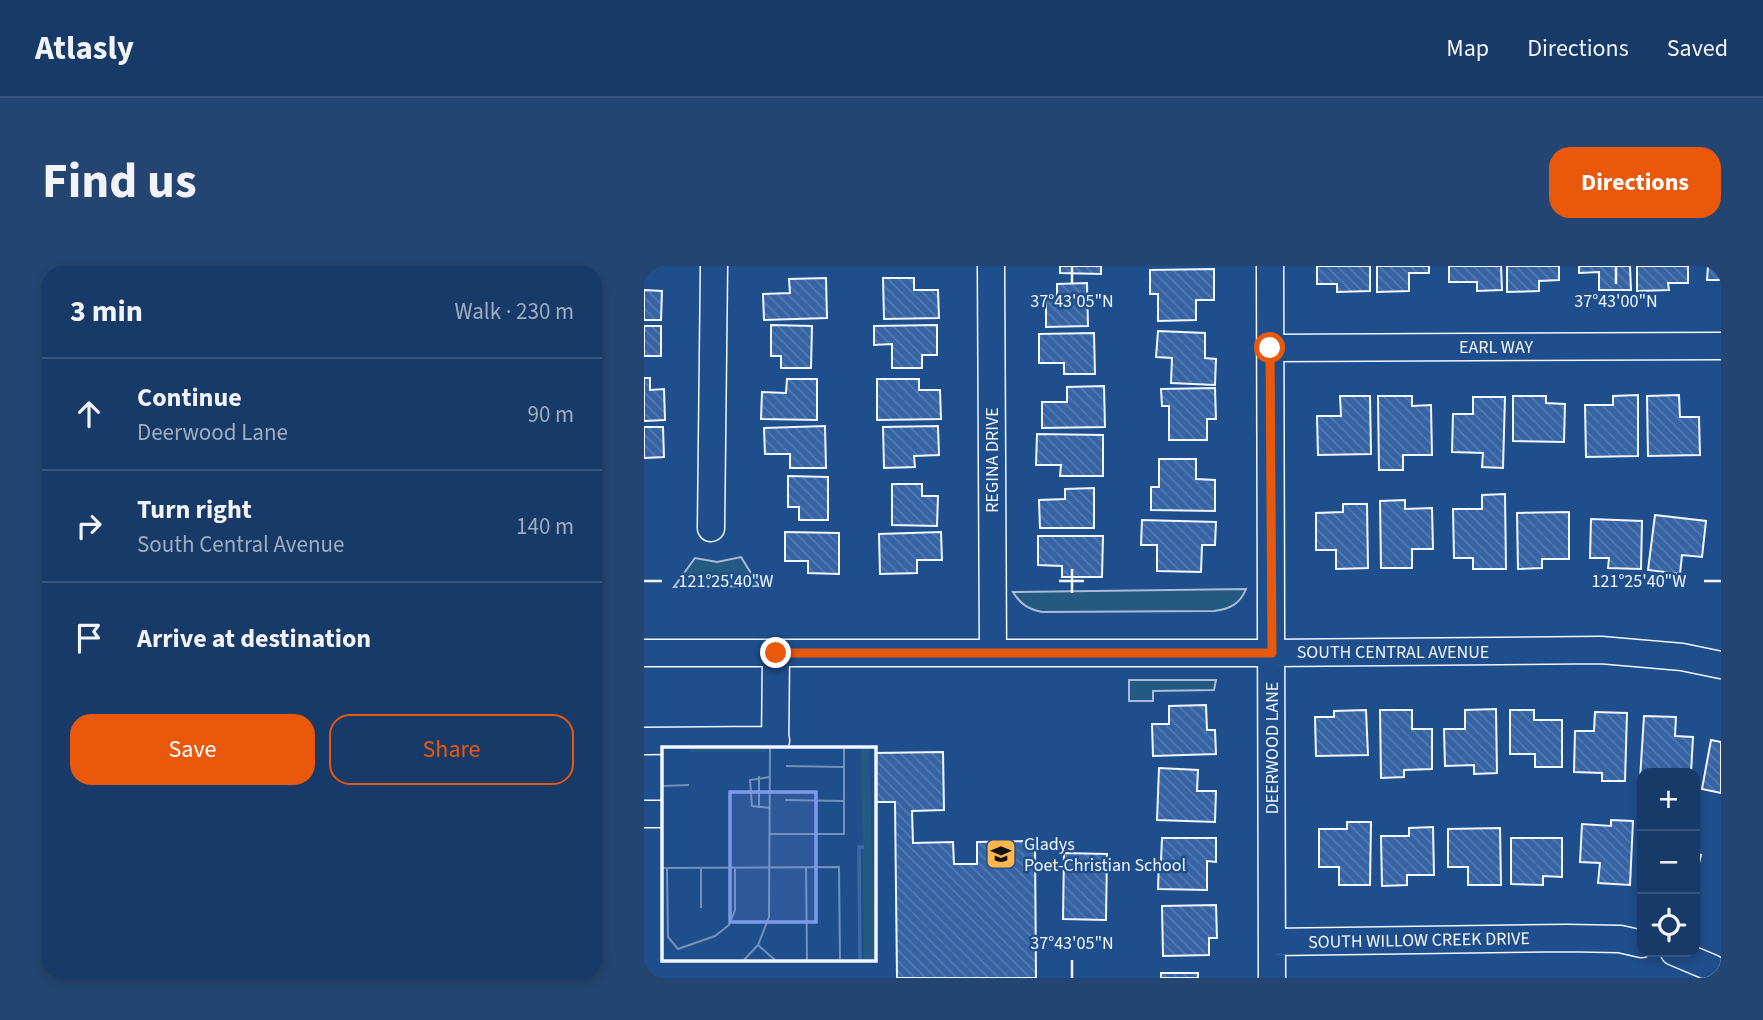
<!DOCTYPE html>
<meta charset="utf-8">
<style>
body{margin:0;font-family:"Source Sans 3",sans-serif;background:#244571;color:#f1f3f6}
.controls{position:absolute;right:21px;bottom:21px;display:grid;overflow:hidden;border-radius:14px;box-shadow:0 4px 10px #0003}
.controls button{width:63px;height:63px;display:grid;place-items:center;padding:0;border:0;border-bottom:2px solid #36547d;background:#173a69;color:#f1f3f6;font:35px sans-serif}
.stop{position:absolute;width:21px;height:21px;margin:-16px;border:5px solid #ea580c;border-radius:50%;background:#fff}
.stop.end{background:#ea580c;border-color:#fff;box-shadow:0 2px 7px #0008}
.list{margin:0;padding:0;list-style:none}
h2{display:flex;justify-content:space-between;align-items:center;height:91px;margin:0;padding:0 28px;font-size:30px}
h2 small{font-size:23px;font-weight:400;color:#9eadc0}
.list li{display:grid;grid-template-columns:46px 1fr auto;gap:21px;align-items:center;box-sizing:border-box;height:112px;padding:0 28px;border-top:2px solid #36547d}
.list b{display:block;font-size:26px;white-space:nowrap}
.list p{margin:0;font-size:23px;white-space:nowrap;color:#9eadc0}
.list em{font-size:23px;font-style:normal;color:#9eadc0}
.actions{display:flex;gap:14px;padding:21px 28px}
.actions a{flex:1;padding:16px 0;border:2px solid #ea580c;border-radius:21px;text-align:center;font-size:24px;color:#ea580c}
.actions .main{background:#ea580c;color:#fff}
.icon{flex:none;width:38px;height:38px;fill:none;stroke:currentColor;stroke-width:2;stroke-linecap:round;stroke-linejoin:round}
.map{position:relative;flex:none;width:1077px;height:712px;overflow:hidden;border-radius:21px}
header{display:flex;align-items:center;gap:42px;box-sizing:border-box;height:98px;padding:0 35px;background:#173a69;border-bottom:2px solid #36547d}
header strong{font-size:33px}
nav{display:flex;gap:38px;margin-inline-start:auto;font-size:24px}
.intro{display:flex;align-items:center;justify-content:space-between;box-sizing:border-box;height:168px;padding:0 42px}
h1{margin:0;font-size:49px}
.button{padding:18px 32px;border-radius:21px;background:#ea580c;color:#fff;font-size:24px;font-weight:700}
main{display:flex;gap:42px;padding:0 42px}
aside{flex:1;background:#173a69;border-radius:21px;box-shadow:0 4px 10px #0003}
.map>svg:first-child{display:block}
.park{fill:#245a82;stroke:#a8bbd7;stroke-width:2}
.building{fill:url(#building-back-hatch);stroke:#f2f6ff;stroke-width:2}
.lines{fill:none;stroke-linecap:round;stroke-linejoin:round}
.minor-casing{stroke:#f2f6ff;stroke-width:29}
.minor{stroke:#1f4e8c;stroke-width:26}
.route{stroke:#ea580c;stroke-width:9}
.ticks{fill:none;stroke:#f2f6ff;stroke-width:2.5}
.labels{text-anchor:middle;stroke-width:5;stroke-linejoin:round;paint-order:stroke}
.street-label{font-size:18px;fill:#f2f6ff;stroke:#1f4e8c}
.poi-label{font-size:18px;fill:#f2f6ff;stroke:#1f4e8c;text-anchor:start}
.inset-river{fill:none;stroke:#3b69a3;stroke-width:3.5}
.inset-road{fill:none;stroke:#7391ba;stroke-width:2}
.view{fill:#7d9aea;fill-opacity:0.15;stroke:#7d9aea;stroke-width:3.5}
.inset-edge{fill:none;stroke:#f2f6ff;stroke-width:3.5}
.ticks-label{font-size:18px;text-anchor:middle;fill:#f2f6ff;stroke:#1f4e8c;stroke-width:5;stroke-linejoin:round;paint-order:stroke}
</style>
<header>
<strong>Atlasly</strong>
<nav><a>Map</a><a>Directions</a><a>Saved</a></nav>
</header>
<div class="intro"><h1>Find us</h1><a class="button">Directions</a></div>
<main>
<aside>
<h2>3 min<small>Walk · 230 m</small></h2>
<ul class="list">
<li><svg class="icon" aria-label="ahead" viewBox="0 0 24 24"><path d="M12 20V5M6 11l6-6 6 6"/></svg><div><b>Continue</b><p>Deerwood Lane</p></div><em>90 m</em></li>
<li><svg class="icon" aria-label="right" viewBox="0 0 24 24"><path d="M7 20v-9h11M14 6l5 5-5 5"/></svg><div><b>Turn right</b><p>South Central Avenue</p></div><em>140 m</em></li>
<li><svg class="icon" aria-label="arrive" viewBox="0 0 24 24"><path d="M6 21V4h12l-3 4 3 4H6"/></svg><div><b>Arrive at destination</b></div></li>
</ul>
<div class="actions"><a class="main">Save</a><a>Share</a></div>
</aside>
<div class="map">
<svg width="1077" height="712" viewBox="0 0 1077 712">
<defs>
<pattern id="building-back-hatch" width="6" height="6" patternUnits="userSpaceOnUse" patternTransform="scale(1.75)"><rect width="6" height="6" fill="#3563a3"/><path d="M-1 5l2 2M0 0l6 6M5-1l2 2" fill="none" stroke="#537ab1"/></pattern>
</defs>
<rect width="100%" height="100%" fill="#1f4e8c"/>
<path class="park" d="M97,291l18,29 -85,1 21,-29 22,4z
M602,323c-6,15 -16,20 -32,22l-172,1c-14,-3 -22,-8 -29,-20z
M485,414h87l-2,10 -61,1v10h-24z"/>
<path class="building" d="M416,0h41v8l-41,-1z
M673,0h53v25l-33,1v-8h-20z
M733,0h52v7h-20v18l-32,1z
M805,0h52l1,24 -25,1v-9h-28z
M863,0h52v14l-20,1v10l-32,1z
M935,0h51l1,24h-32v-18l-20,1z
M993,0h51v17h-20l1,7 -32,1z
M1064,0h13v14h-14z
M570,3v31h-18v20l-38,1v-27h-8v-24z
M182,12l1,40 -63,2 -1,-26 27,-1 -1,-14z
M239,12h31v12h24l1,28 -55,1z
M443,17l1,43 -42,1v-30l11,-1v-12z
M0,24l18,1 -1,29h-17z
M127,59l41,1 -1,42h-30v-12h-10z
M293,59v30h-15v13h-30v-24l-18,1v-19z
M0,60h17v30h-17z
M514,65l47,2v25l11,1 -1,26 -44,-2 1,-25 -16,-1z
M450,67l1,41h-31v-11h-25v-29z
M0,112h6v12l14,-1 1,31 -21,1z
M143,113h30v41l-56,-1 1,-27 24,1z
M233,113h42v11h21l1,29 -64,1z
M460,120l1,41 -63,1v-26h25v-15z
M571,122l1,31h-9v21h-38v-34h-7l-1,-17z
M994,129v61l-52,1 -1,-52h28v-9z
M1035,129l1,22h19l1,38 -52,1 -1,-60z
M696,130h30l1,58 -53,1 -1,-39h24z
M734,130h34v10l19,-1 1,50h-29v15h-24z
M869,130h33v7l19,1 -1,38 -51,-1z
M829,131h32l-2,71 -21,-1 1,-14 -31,-1 1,-38h20z
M181,160l1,42h-36v-14h-25l-1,-26z
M294,160l1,29 -25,1 1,11 -31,1 -1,-41z
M0,161h19l1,30 -20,1z
M393,168l66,1v41h-43l1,-11h-25z
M515,193h37v20l19,1v31l-64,-1v-23h8z
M144,210l40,1v43h-29v-13h-11z
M248,218h30v12h16l-1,30 -45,-1z
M450,222v40h-54l-1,-28 26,-1v-10z
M861,228l1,75h-33v-11h-19l-1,-49h29v-14z
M761,234v9l27,-1 1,41h-21v19h-31l-1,-67z
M699,238h24l1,64 -32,1v-19h-20v-37l27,-1z
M925,246v47h-27v9l-24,1 -1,-56z
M1011,249l51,6 -4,36 -20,-2 -2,19 -32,-4z
M947,253l51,2 -1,48 -33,-1 1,-10h-19z
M498,254l74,2 -1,23h-13l-1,27 -44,-1v-26h-16z
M141,266l54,1v41l-31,-1v-12h-23z
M297,266l1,28h-25v13l-37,1 -1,-40z
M394,270h65l-1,41h-40v-11l-24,-1z
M562,439l1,25h8l1,24 -63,2 -1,-32h17v-18z
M852,443l1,64 -23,1v-9l-29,1 -1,-37h21v-19z
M722,444l2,45 -52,1 -1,-39h19v-6z
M736,444h32v19h20v40l-28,1v7l-23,1z
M866,444h24v10h28v47h-27v-13h-25z
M951,446l32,1 -2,68h-23v-8l-28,-1 1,-41h19z
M1000,450l32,1 -1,19 18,1 -2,36h-49v6h-2z
M1067,474l10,2v51l-19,-4z
M299,486l1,58 -32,1 1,32 40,-1 1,22h23v-22l58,-1 1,137h-139l-2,-176h-22v-49z
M515,502l39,2 -1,21h19l-1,31 -58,-2z
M967,554l22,1 -3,64 -32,-2 2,-20 -20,-1 2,-38 29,2z
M703,556h24l-1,63h-31v-18h-20v-38h28z
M789,561l1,48h-27v10l-25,1 -1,-50h28v-8z
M856,562l1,57h-33v-18h-20v-38z
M518,572h54v24l-9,-1v29l-49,-1 1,-28h2z
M867,572h51v39l-19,-1v9l-32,-1z
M420,587l43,1 -1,66 -43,-1z
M1051,587l6,2 -6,24z
M572,639l1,33h-8v17l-46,1 -1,-50z
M517,707h37v5h-37z"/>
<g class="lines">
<g class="minor-casing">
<path id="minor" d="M347,0l2,387
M626,0l2,712
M626,82l451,-2
M67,262l3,-262
M0,387h628l329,-3 81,7 39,8
M0,475l132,-1
M131,483l1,-96
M0,548h19
M628,676l294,-4 54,1 22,5
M1030,686l38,16 9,6"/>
</g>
<use href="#minor" class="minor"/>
</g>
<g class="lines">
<path class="route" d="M132,387h496l-2,-305"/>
</g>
<path class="ticks" d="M428,0v18M972,0v18M428,303v24M0,315h18M415,315h25M1060,315h17M428,694v18"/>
<defs>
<g id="school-square" transform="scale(1.575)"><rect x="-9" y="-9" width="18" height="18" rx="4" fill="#ffb74d" stroke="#1f4e8c"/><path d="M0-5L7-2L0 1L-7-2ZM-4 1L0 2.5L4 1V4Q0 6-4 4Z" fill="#111"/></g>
</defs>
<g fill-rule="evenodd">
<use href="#school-square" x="357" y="588"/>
</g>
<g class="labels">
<g class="street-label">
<text x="852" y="87">EARL WAY</text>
<text transform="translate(348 194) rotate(-90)" y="6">REGINA DRIVE</text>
<text x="749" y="392">SOUTH CENTRAL AVENUE</text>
<text transform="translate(628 482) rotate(-90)" y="6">DEERWOOD LANE</text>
<text transform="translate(775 674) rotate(-1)" y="6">SOUTH WILLOW CREEK DRIVE</text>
</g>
<g class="poi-label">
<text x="380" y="584">Gladys<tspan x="380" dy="21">Poet-Christian School</tspan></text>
</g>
</g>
<g transform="translate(18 481)">
<rect width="214" height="214" fill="#1f4e8c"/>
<path d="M199,0h8l6,213h-11z" fill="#245a82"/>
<path d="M28,0h76v5h-76z" fill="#245a82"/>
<path class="inset-river" d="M198,213l-1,-113h5"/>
<path class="inset-road" d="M124,19l58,1M97,29v32M0,39l27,-1M123,53l59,1M108,61l-18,-2 -2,-26 20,-3M108,87h74v-87M0,121l177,-1 1,93M5,121l1,69 10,12 37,-13 14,-11 6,-15v-42M39,121v40M144,121l1,92M96,198l17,15M82,213l14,-15 11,-28 1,-170"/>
<path class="view" d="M68,45h86v130h-86z"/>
<rect width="214" height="214" class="inset-edge"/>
</g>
<g class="ticks-label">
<text x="428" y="41">37°43'05"N</text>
<text x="972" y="41">37°43'00"N</text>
<text x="995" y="321">121°25'40"W</text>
<text x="82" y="321">121°25'40"W</text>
<text x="428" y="683">37°43'05"N</text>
</g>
</svg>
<div class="controls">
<button>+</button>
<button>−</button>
<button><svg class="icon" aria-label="locate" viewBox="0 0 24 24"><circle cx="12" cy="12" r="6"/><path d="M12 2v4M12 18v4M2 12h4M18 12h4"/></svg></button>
</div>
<div class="stop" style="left:626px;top:82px"></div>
<div class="stop end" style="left:132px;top:387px"></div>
</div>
</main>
